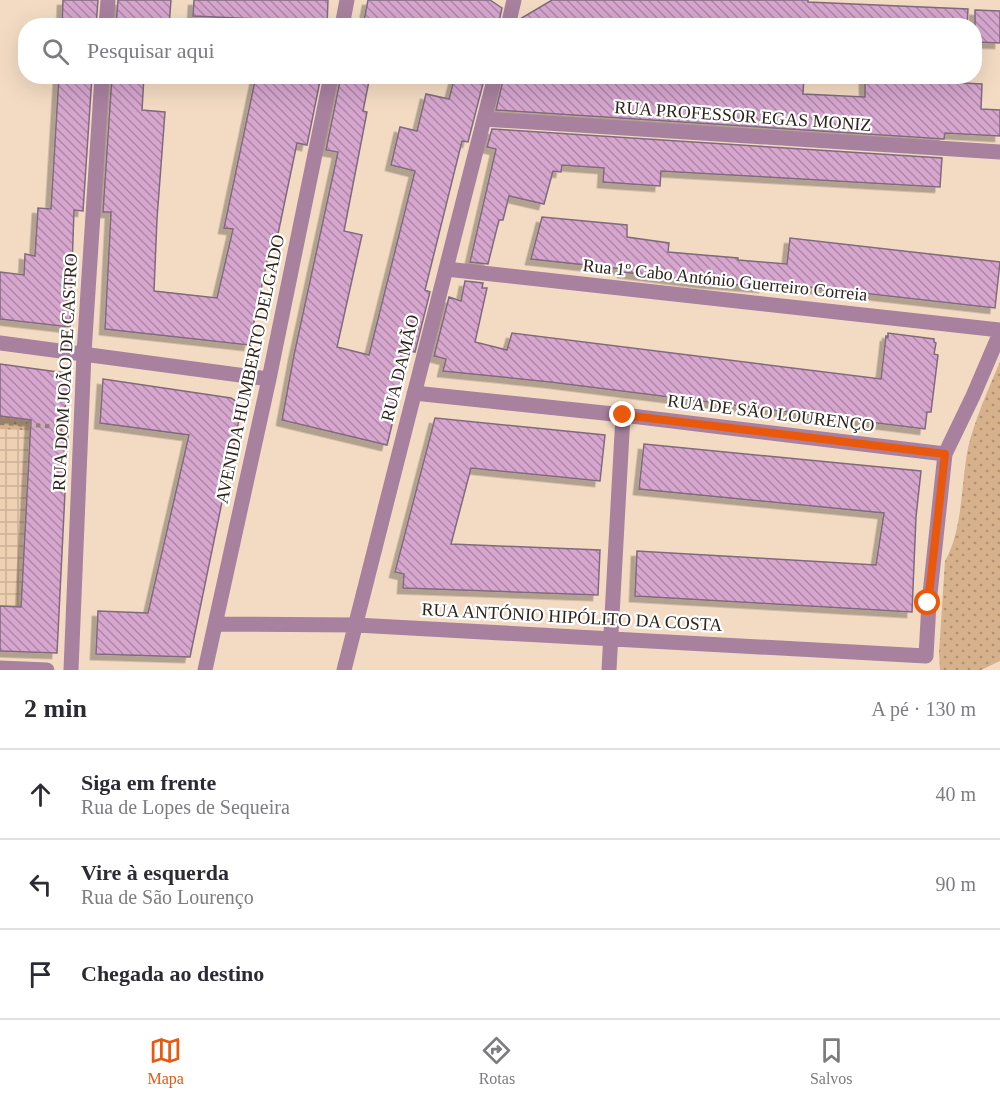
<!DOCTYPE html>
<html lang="pt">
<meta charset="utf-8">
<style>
body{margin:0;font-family:Georgia,serif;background:#f7f7f7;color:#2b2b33}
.stop{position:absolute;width:18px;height:18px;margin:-14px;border:4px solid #ea580c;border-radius:50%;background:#fff}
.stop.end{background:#ea580c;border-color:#fff;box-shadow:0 2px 6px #0008}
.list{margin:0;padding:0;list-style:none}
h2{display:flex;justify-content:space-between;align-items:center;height:78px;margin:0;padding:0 24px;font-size:26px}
h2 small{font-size:20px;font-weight:400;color:#7c7c81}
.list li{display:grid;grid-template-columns:39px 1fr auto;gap:18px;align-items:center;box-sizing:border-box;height:90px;padding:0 24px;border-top:2px solid #e1e1e2}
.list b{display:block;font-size:22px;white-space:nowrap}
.list p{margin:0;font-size:20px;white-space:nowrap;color:#7c7c81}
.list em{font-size:20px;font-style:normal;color:#7c7c81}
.icon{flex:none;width:33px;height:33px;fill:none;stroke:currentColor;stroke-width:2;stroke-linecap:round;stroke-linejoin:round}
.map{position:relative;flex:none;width:1000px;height:670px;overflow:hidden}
.search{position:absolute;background:#fff;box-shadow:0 6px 24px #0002;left:18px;right:18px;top:18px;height:66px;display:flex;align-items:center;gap:15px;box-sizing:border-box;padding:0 21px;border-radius:24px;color:#7c7c81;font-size:22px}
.sheet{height:348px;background:#fff}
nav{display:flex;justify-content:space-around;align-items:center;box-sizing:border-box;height:84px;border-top:2px solid #e1e1e2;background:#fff;font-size:16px;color:#7c7c81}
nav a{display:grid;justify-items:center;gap:3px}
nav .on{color:#ea580c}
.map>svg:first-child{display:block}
.industrial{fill:url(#industrial-grid)}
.grass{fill:url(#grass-dots)}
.building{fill:url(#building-back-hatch);stroke:#816a7e;stroke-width:1.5;filter:url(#shadow)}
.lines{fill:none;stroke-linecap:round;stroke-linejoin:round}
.path{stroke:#938271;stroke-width:4;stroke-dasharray:4.5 4.5;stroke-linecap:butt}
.minor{stroke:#a8819f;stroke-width:15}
.route{stroke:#ea580c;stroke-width:8}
.labels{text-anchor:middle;stroke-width:4.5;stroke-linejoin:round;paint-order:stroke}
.street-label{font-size:18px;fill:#2d241b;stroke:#fff}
</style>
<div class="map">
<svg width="1000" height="670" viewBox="0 0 1000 670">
<defs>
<pattern id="industrial-grid" width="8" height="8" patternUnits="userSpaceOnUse" patternTransform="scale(1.5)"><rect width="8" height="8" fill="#eed0b3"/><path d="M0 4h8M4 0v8" fill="none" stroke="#ccb299"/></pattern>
<pattern id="grass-dots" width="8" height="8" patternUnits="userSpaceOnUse" patternTransform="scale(1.5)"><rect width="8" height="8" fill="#d6b18c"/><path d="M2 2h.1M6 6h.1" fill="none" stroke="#ae9072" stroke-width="1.8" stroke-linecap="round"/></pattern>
<pattern id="building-back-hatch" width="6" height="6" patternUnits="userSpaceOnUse" patternTransform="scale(1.5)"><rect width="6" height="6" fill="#d6a6cf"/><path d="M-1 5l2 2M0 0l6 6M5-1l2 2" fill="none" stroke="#ae87a7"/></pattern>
<filter id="shadow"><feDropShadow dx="-5.5" dy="5.5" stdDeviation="0" flood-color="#0004"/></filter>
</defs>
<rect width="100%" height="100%" fill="#f3dbc3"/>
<path class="industrial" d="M0,429l68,3 -11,221 -57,-2z"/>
<path class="grass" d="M1000,362v299l-19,9h-41l-1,-17 6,-92c18,-31 16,-78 23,-113 6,-26 21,-61 32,-86z
M0,416l37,5 1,-5 25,3v13l-63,-3z"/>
<path class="building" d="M63,0h35l-2,26h-34z
M118,0h53l-2,26h-53z
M194,0h134l-1,26h-50l1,-6 -85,-4z
M368,0h122l12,8 -4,18h-135z
M552,0h256v2l160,7 -1,17h-314l-53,-3v3h-82l2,-7z
M975,10l25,1v32l-25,-1z
M59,76h33l-9,135 -9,-1 -4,117 -70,-8v-47l24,3 1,-21 10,2 3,-48 13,1z
M112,76h32l-2,34 23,2 -8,107 -3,72 63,7 16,-69 -9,-1 32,-152h65l-14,69 -10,-2 -19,91h-5l-24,111 -144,-16 6,-117h-8z
M341,76h29l-7,35 4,1 -23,119 18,4 -25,112 32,8 46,-184 -24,-6 9,-38 17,4 9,-37 23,5 6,-23h30l-17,66 -6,-1 -37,149 5,2 -15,60 -5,-1 -23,94 -105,-25 12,-65 44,-203 -12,-2z
M504,76h300l-1,18 62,3v-19l117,6 -1,25 19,1v26l-55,-3 -1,6 -448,-29z
M492,129l450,29 -2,29 -279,-16 -1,15 -57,-4 1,-14 -42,-3 -1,7 -8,-1 -9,33 -35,-8 -6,24h-4l-11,44 -18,-2 26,-113 -9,-2z
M542,217l85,8v12l42,6 -1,9 70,6v2l49,4 3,-26 210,24 -5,46 -230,-26 -1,5 -63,-5 -78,-10v-3l-92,-10z
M465,281l18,2 -1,5h5l-12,54 32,8 5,-17 369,46 5,-43 2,1v-4l46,6v3l2,1 -2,11 4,1 -7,57h-4l-2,17 -375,-47 -107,-11 3,-12 -12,-3 15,-59 12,4z
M0,364l65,9v6h3l-1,17 -6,36h7l-11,221 -57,-2v-45l21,1 10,-187 -31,-4z
M103,379l128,19 7,4 3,8 -51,247 -94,-3 2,-43 50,2 41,-178 -89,-12z
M435,418l170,17 -5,46 -129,-13 -20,76 149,6 -2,45 -195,-7 1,-14 -9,-2z
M644,444l277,27 -5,46 -4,95 -277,-16 2,-45 239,14 8,-52 -245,-24z"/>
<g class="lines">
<path class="path" d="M0,423l62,4"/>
<path class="minor" d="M106,26l2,-26
M342,26l5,-26
M508,26l6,-26
M484,119l516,33
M446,269l554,61
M0,343l269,36
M414,393l209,22 322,39
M215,624l141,1 570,31 3,-53 16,-149 28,-58 27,-63
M0,668l47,2
M71,670l13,-317 18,-277
M205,670l64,-291 62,-303
M344,670l151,-594
M609,670l14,-255"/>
</g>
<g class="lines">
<path class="route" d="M623,415l322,39 -17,149"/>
</g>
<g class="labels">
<g class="street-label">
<text transform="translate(743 116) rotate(4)" y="6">RUA PROFESSOR EGAS MONIZ</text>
<text transform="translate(725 280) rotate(6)" y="6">Rua 1º Cabo António Guerreiro Correia</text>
<text transform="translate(400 368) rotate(-76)" y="6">RUA DAMÃO</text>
<text transform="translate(250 369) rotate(-78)" y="6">AVENIDA HUMBERTO DELGADO</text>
<text transform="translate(65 372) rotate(-87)" y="6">RUA DOM JOÃO DE CASTRO</text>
<text transform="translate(771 413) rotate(7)" y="6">RUA DE SÃO LOURENÇO</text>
<text transform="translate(572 617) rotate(3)" y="6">RUA ANTÓNIO HIPÓLITO DA COSTA</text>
</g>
</g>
</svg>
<div class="stop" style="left:928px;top:603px"></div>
<div class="stop end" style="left:623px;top:415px"></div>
<div class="search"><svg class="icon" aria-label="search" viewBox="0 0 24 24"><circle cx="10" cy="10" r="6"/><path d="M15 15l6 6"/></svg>Pesquisar aqui</div>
</div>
<section class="sheet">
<h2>2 min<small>A pé · 130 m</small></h2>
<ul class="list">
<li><svg class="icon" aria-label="ahead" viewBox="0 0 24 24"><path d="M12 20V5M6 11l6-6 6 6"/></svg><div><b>Siga em frente</b><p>Rua de Lopes de Sequeira</p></div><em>40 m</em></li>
<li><svg class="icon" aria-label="left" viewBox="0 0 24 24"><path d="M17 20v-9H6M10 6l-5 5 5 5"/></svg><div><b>Vire à esquerda</b><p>Rua de São Lourenço</p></div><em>90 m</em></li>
<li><svg class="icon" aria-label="arrive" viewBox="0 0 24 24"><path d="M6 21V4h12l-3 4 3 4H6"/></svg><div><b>Chegada ao destino</b></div></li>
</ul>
</section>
<nav>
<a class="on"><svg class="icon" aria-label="map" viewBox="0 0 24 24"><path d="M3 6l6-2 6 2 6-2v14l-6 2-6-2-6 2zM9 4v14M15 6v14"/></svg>Mapa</a>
<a><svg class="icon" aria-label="directions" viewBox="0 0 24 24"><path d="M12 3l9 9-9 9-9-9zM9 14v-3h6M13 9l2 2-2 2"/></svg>Rotas</a>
<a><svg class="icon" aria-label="saved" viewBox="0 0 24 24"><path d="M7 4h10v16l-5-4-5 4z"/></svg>Salvos</a>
</nav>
